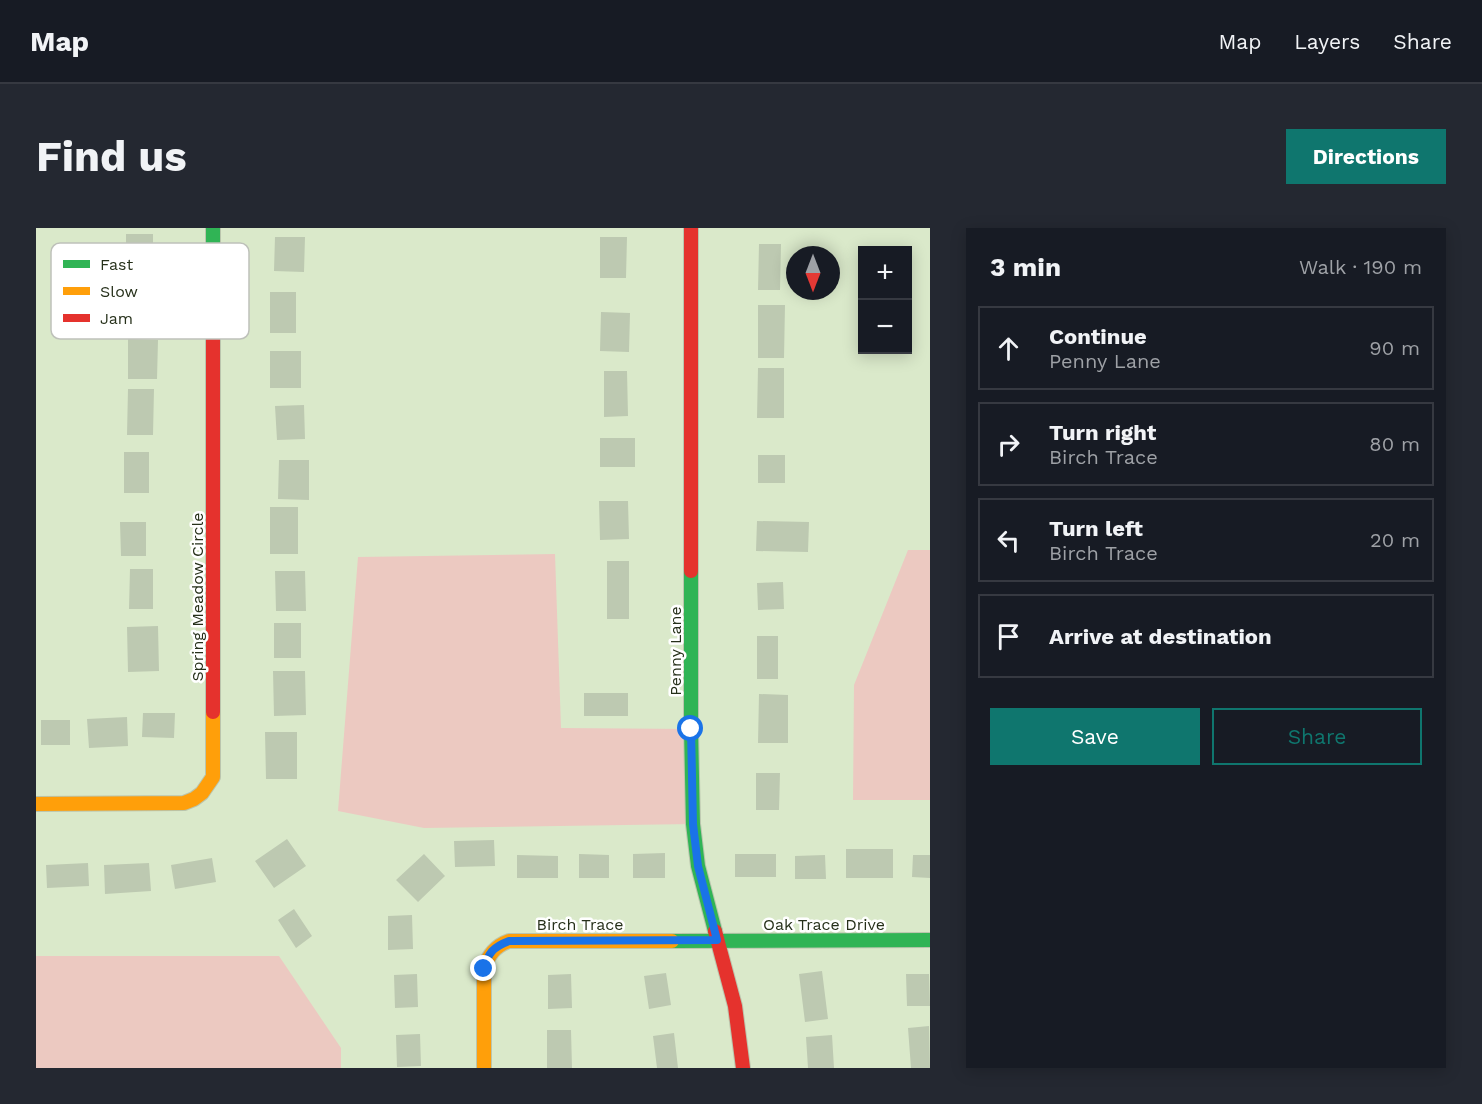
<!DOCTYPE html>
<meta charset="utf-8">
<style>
body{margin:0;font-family:"Work Sans",sans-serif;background:#242831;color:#f1f3f6}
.controls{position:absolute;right:18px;top:18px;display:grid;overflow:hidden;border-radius:0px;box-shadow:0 3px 15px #0003}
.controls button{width:54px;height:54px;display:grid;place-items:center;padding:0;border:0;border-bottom:2px solid #363941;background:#171b24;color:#f1f3f6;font:30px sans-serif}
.compass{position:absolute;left:750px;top:18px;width:54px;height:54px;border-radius:50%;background:#171b24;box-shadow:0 3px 15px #0003;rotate:180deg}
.stop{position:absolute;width:18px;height:18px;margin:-14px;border:4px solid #1a73e8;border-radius:50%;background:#fff}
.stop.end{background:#1a73e8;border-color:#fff;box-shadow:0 2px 6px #0008}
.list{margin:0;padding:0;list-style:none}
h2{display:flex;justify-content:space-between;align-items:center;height:78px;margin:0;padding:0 24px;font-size:26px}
h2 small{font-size:20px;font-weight:400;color:#9ea1a6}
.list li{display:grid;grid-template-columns:39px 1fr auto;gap:18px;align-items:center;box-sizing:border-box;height:84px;margin:0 12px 12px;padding:0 12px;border:2px solid #363941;border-radius:0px}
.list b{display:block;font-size:22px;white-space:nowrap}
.list p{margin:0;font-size:20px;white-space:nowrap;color:#9ea1a6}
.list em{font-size:20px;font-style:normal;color:#9ea1a6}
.actions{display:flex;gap:12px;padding:18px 24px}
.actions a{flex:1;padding:14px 0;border:2px solid #0f766e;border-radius:0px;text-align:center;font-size:21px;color:#0f766e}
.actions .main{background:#0f766e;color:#fff}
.icon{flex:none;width:33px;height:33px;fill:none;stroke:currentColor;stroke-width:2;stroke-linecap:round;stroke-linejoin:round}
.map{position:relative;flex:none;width:894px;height:840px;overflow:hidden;border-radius:0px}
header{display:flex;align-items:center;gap:36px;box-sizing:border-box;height:84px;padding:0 30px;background:#171b24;border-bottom:2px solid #363941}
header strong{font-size:28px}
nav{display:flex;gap:33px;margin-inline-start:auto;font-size:21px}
.intro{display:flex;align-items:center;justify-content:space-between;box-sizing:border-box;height:144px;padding:0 36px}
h1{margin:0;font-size:42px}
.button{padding:15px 27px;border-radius:0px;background:#0f766e;color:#fff;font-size:21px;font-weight:700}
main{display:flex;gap:36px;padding:0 36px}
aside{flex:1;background:#171b24;border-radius:0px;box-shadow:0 3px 15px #0003}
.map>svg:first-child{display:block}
.green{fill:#ecc9c1}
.building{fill:#bdc9b1}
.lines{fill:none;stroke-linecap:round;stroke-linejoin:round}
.fast-casing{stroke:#bac5ad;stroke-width:16}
.slow-casing{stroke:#bac5ad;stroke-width:16}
.jam-casing{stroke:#bac5ad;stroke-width:16}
.fast{stroke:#30b455;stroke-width:14}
.slow{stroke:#ff9f0a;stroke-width:14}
.jam{stroke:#e5322d;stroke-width:14}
.route{stroke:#1a73e8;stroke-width:8}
.labels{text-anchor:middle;stroke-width:5;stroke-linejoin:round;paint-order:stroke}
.street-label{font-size:16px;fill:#26301a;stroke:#fff}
.key{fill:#fff;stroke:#bec1ba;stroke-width:1.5}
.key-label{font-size:16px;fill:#26301a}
</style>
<header>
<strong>Map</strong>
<nav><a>Map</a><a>Layers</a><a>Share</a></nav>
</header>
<div class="intro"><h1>Find us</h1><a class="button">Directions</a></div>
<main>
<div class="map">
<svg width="894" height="840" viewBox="0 0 894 840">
<rect width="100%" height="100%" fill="#dae9ca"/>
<path class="green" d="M872,322h22v250h-77l1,-115z
M519,326l6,174 130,1 2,95 -269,4 -86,-17 20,-254z
M0,728h243l62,92v20h-305z"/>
<path class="building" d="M90,6h27v39h-27z
M239,9h30l-1,35 -30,-1z
M564,9h27l-1,41h-26z
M723,16h22l-1,46h-22z
M234,64h26v41h-26z
M722,77h27l-1,53h-26z
M565,84l29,1 -1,39 -29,-1z
M92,111l30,1 -1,39h-29z
M234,123h31v37h-31z
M722,140h26v50h-27z
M568,143h23l1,45 -24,1z
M92,161h26l-1,46h-26z
M268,177l1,34 -28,1 -2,-34z
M564,210h35v29h-35z
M88,224h25v41h-25z
M722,227h27v28h-27z
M243,232h30v40l-31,-1z
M563,273h29l1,38 -29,1z
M234,279h28v47h-28z
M721,293l52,1 -1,30 -52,-1z
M84,294h26v34h-25z
M571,333h22v58h-22z
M94,341h23v40h-24z
M239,343h30l1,40h-30z
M747,354l1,27 -26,1 -1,-27z
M238,395h27v35h-27z
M122,398l1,45 -31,1 -1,-45z
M721,408h21v43h-21z
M237,443h32l1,44 -32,1z
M548,465h44v23h-44z
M723,466l29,1v48h-30z
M107,485h32l-1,25 -32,-1z
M91,489l1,29 -39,2 -2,-29z
M5,492h29v25h-29z
M229,504h32v47h-31z
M720,545h24l-1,37h-23z
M251,611l19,27 -32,22 -19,-27z
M458,612l1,26 -40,1 -1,-26z
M810,621h47v29h-47z
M629,625v25h-32v-24z
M388,626l21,22 -27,26 -22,-22z
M543,626l30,1v23h-30z
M699,626h41v23h-41z
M481,627l41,1v22h-41z
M789,627l1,24h-31v-23z
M877,627h17v23l-18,-1z
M176,630l4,24 -41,7 -4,-24z
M52,635l1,23 -42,2 -1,-23z
M113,635l2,28 -46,3 -1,-29z
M258,681l18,27 -16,12 -18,-28z
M376,687l1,34 -25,1v-34z
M786,743l6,48 -23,3 -6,-48z
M630,745l5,32 -22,4 -5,-33z
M381,746l1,33 -23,1 -1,-33z
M535,746l1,34 -24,1v-34z
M870,746h23l1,32h-23z
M893,798l1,42h-19l-3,-40z
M511,802h24l1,38h-25z
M638,805l4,35h-21l-4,-32z
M384,806l1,32 -24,1 -1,-32z
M796,807l2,33h-26l-2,-31z"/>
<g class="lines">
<g class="fast-casing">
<path id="fast" d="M177,0v92
M655,343v158l2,95 5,42 17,65
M636,713l258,-1"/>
</g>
<g class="slow-casing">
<path id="slow" d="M0,576l148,-1 10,-4 8,-6 11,-16v-65
M448,840v-99c4,-14 11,-23 25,-28h163"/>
</g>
<g class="jam-casing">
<path id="jam" d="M655,0v343
M177,92v392
M679,703l20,75 8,62"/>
</g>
<use href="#fast" class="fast"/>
<use href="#slow" class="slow"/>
<use href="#jam" class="jam"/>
</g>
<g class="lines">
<path class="route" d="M448,741c4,-16 9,-22 25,-28l208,-1 -19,-74 -5,-42 -2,-95"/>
</g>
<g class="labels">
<g class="street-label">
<text transform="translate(161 369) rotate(-90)" y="6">Spring Meadow Circle</text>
<text transform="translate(639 423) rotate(-90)" y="6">Penny Lane</text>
<text x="544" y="702">Birch Trace</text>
<text x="788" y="702">Oak Trace Drive</text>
</g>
</g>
<rect x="15" y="15" width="198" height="96" rx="9" class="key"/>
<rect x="27" y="32" width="27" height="8" fill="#30b455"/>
<rect x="27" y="59" width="27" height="8" fill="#ff9f0a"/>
<rect x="27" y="86" width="27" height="8" fill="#e5322d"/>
<g class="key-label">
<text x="64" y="42">Fast</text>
<text x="64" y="69">Slow</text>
<text x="64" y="96">Jam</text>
</g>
</svg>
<div class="controls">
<button>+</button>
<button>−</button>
</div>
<svg class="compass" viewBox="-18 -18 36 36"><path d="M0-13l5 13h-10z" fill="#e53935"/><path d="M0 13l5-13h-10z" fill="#9ea1a6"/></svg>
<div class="stop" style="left:655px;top:501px"></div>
<div class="stop end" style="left:448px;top:741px"></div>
</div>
<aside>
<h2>3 min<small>Walk · 190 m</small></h2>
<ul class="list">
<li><svg class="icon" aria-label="ahead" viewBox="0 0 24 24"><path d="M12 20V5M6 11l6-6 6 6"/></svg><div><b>Continue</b><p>Penny Lane</p></div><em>90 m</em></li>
<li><svg class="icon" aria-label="right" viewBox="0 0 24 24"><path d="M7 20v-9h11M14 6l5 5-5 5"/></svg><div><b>Turn right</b><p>Birch Trace</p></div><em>80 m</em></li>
<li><svg class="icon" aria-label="left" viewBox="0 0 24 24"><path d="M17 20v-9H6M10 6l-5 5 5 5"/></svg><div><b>Turn left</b><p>Birch Trace</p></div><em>20 m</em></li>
<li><svg class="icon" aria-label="arrive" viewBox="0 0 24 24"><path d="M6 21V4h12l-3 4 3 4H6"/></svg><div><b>Arrive at destination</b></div></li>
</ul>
<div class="actions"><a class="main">Save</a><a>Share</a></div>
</aside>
</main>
